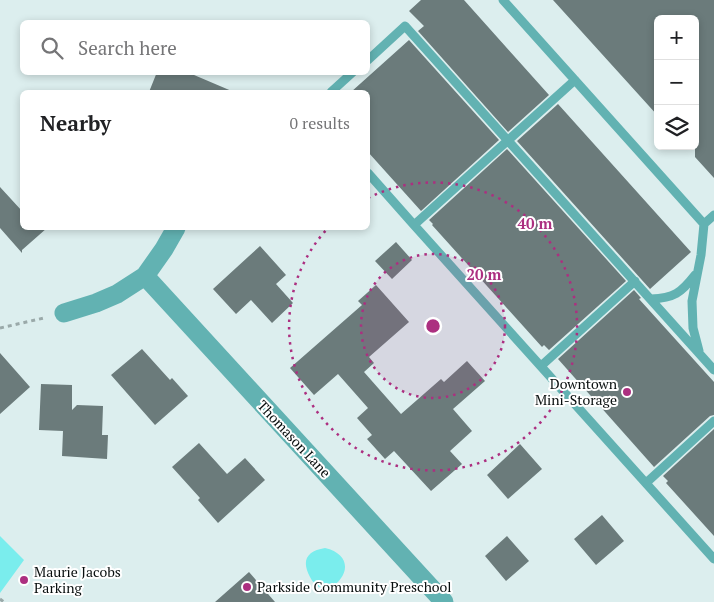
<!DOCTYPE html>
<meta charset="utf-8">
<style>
body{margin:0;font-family:"PT Serif",serif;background:#f2f2f2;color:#202124}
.controls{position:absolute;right:15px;top:15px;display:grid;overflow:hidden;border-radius:8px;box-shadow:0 2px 8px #0003}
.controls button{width:45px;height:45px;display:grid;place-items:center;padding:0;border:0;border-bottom:1px solid #e0e0e0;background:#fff;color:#202124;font:25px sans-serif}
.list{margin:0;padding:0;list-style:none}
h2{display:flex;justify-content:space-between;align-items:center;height:65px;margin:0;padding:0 20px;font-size:21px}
h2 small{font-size:16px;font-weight:400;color:#757577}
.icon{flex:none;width:28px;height:28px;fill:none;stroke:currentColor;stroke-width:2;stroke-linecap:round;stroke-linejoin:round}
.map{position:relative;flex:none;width:714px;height:602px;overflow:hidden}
.search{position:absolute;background:#fff;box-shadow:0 2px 8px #0003;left:20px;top:20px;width:350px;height:55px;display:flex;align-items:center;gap:12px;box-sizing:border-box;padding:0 18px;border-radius:8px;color:#757577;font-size:19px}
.panel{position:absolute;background:#fff;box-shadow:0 2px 8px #0003;left:20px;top:90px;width:350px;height:140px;border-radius:8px}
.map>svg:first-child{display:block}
.green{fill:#7aeded}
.building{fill:#6b7b7b}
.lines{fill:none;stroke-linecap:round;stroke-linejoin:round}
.path{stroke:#9aa9a9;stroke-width:3;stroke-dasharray:4 4;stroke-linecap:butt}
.lane{stroke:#62b2b2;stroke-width:9}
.street{stroke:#62b2b2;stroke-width:19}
.ring{fill:none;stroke:#ac2f80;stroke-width:2.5;stroke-dasharray:2.5 5}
.poi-dot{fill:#ac2f80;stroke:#fff;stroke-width:2}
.labels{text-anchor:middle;stroke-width:4;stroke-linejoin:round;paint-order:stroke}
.poi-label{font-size:14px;fill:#070d0d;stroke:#fff;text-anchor:start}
.street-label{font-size:14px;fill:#070d0d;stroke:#fff}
.centre{fill:#ac2f80;stroke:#fff;stroke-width:2.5}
.ring-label{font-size:15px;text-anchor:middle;font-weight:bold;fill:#ac2f80;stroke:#fff;stroke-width:4;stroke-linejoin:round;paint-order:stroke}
</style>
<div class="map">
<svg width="714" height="602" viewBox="0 0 714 602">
<rect width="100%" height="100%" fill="#dceeee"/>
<path class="green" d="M0,536l24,24 -24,33z
M325,548c26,6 26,28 4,41 -2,0 -5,0 -8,-1 -5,-2 -9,-7 -11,-11 -9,-17 -3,-26 15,-29z"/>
<path class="building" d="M421,0h43l85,95 -41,37 -90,-101 6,-5 -15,-15z
M553,0h161v178l-19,-21v-138h-37v97z
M409,40l90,100 -78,71 -53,-59v-60h-17z
M157,72h30l47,20h-85z
M558,104l133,148 -41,37 -133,-148z
M507,149l119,132 -77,69 -5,-5 -2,2 -110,-122 1,-1 -4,-4z
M0,187l22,24v17h25l-25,22v3l-22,-25z
M396,242l16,18 -20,19 -17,-18z
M260,246l26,29 -10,9 17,19 -21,20 -21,-23 -15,14 -23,-25z
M376,285l33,37 -40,35 5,6 -10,9 37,42 40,-35 3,3 23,-21 18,20 -32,28 19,22 -22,20 12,13 -31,27 -37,-40 -9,8 -18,-20 5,-4 -15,-17 11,-10 -30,-34 -24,21 -24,-27 72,-63 -4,-4z
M634,290l7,8 -2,1 75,83v33l-4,1 -56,51 -96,-108z
M142,349l28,31 2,-2 16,18 -33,29 -44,-50z
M0,353l30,34 -30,27z
M41,384l31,1v25l5,-5 26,1 -1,29h6l-1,24 -45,-3 1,-25 -24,-1z
M714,429v107l-48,-53 2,-2 -5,-5z
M199,443l28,31 18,-16 20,22 -47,43 -20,-23 2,-2 -28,-31z
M520,444l22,25 -34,30 -21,-24z
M602,515l22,26 -28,24 -22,-26z
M507,536l22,25 -23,20 -21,-25z
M249,572l26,30h-60z"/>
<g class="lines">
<path class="path" d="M0,328l44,-10
M0,599l4,3"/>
<path class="lane" d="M503,0l201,224 10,-9
M368,60l37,-34 309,344
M331,92l22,-20
M368,173l46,52 161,-145
M414,225l300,334
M651,299c23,-1 30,-6 44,-24
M699,351l-6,-23 -1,-27 9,-46 3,-31
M541,366l94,-85
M646,483l68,-62"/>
<path class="street" d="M145,276l299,326
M64,313l32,-10 21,-9 28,-18 19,-27 12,-21"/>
</g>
<circle cx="433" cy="326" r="72" fill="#ac2f80" fill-opacity=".12"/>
<g class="ring">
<circle cx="433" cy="326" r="72"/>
<path d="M368 198A144 144 0 1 1 328 228"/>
</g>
<g class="poi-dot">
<circle cx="627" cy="392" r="5"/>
<circle cx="24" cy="580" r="5"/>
<circle cx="247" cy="587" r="5"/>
</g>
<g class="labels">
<g class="poi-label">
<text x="617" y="389" text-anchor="end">Downtown<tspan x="617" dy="16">Mini-Storage</tspan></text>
<text x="34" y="577">Maurie Jacobs<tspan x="34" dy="16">Parking</tspan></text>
<text x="257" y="592">Parkside Community Preschool</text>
</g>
<g class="street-label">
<text transform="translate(294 439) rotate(47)" y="5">Thomason Lane</text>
</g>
</g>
<circle cx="433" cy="326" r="8" class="centre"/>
<g class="ring-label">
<text x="535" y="229">40 m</text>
<text x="484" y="280">20 m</text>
</g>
</svg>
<div class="controls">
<button>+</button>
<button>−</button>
<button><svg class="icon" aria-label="layers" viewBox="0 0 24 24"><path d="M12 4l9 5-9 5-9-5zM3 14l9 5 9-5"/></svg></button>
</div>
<div class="search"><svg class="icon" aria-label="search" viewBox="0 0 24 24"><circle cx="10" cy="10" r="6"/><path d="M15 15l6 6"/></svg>Search here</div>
<section class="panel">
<h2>Nearby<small>0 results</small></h2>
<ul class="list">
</ul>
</section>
</div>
